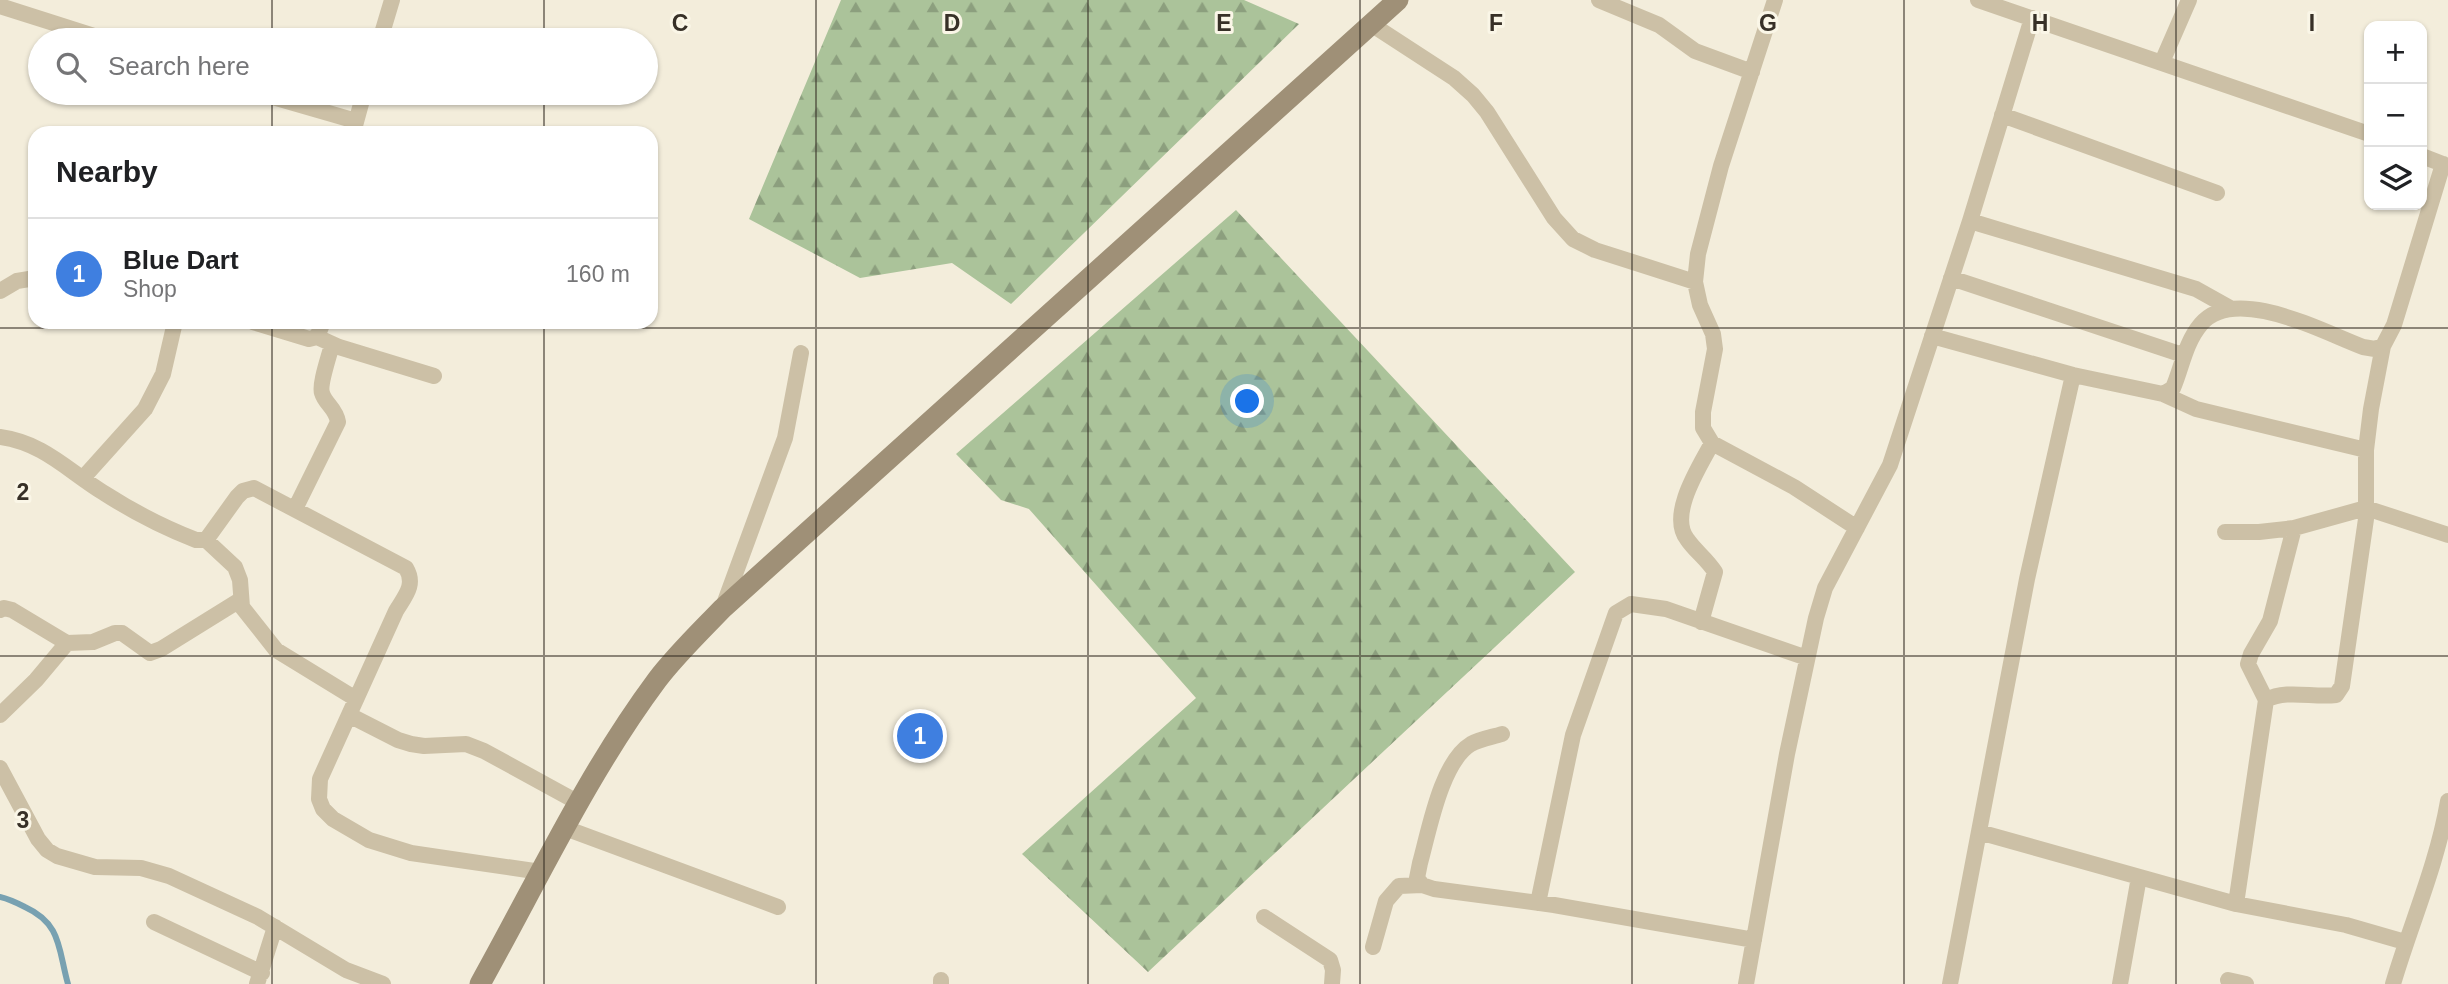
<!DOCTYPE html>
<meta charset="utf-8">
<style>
body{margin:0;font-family:Arial,sans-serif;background:#f6f6f6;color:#202124}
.controls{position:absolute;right:21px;top:21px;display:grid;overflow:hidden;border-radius:14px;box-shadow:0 2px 5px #0004}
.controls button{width:63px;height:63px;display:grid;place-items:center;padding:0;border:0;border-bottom:2px solid #e0e0e0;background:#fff;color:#202124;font:35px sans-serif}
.you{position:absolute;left:1248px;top:402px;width:24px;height:24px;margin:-18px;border:5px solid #fff;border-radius:50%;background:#1a73e8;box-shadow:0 0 0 10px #1a73e833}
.badge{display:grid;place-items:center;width:46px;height:46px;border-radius:50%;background:#0b8043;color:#fff;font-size:23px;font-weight:700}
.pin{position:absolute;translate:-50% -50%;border:4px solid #fff;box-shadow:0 2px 7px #0006}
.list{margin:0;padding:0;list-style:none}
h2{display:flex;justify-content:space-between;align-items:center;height:91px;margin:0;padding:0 28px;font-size:30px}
h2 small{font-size:23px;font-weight:400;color:#757577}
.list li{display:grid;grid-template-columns:46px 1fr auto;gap:21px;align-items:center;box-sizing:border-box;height:112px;padding:0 28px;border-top:2px solid #e0e0e0}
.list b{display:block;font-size:26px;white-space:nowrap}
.list p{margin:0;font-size:23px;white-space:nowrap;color:#757577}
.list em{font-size:23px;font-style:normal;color:#757577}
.icon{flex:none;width:38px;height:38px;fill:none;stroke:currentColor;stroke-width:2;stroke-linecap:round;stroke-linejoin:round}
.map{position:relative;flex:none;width:2448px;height:984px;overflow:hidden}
.search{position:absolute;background:#fff;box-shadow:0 2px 5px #0004;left:28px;top:28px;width:630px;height:77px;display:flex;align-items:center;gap:18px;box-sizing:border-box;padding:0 24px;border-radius:38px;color:#757577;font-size:26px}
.panel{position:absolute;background:#fff;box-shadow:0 2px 5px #0004;left:28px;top:126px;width:630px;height:203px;border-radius:21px}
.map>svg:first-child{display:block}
.forest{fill:url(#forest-firs)}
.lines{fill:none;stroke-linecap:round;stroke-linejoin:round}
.stream{stroke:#78a1b1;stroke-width:6}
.street{stroke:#ccc0a6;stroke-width:16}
.secondary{stroke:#9f9077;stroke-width:21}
.grid{fill:none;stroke:#373027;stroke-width:2;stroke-opacity:0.55}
.grid-label{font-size:23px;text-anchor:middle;font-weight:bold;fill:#373027;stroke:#faf6e7;stroke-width:6;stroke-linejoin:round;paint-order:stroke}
</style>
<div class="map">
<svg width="2448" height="984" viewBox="0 0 2448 984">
<defs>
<pattern id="forest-firs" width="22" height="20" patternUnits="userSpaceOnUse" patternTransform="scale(1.75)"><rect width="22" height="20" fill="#abc39a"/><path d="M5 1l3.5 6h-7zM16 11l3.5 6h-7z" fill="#8c9f7e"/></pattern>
</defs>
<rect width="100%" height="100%" fill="#f3eddb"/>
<path class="forest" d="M841,0h403l55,24 -288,280 -59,-41 -92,15 -111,-59z
M1236,210l339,362 -427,400 -126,-118 174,-156 -167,-189 -28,-9 -45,-46z"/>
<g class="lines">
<path class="stream" d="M0,897c9,2 17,6 25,10 37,17 33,42 43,77"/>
<path class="street" d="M1599,0l60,25 36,26 57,21
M1775,0l-54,166 -23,88 -3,28 5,23 13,29 2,15 -12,63v16l9,15 82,44 63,41
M1978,0l391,134
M0,6l107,34
M1371,24l83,54 19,17 14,17 67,106 19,21 22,11 100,32
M380,40l12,-40
M2162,62l27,-62
M259,93l97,28
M2002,115l215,78
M353,133l11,-40
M2422,156l26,10
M1970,221l226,68 34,19
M1951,278l232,77
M0,291l17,-10 18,-3
M253,322l56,17 8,-2 6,-15
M1932,336l141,39 90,19 10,-6c9,-21 12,-45 28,-64 34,-40 122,8 162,23l12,2 8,-3 11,-21 49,-161
M317,337l22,10 95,29
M2163,394l33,15 170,41
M0,437c44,6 68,34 104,56 28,18 61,35 92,47h10l31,-43 6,-6 11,-3 152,80c10,17 -1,28 -10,43l-76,168 -1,20 4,10 10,10 36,21 42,13 130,19
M83,478l62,-69 18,-35 12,-52
M295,509l43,-87c-2,-14 -13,-18 -16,-29 -3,-9 8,-39 10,-49
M2225,532h34l35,-4 72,-20 82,27
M206,540l29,27 5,13 2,27 34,43 80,49
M723,607l62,-169 16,-85
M0,610l4,-2 8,2 55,33 26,-1 22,-9h7l28,20 11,-4 79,-49
M1701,622l14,-50c-8,-13 -20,-21 -28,-33 -19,-25 13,-73 25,-96
M2266,700l-18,-36 3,-10 19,-33 24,-93
M0,715l36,-35 31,-37
M349,715l49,25 13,4 13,2 42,-2 18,7 95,52
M1502,734c-9,3 -22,5 -31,10 -30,18 -42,87 -51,119l-3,15 5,7 12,4 120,16 200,35
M0,768l38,71 9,11 10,6 38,11 46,1 28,8 89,41 88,53 37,14
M565,828l213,79
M1979,832l257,72 110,21 59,17
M1538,903l35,-168 43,-122 15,-9 35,5 141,49
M2236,904l30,-204c21,-11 47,-2 70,-5l6,-9 24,-167v-69l5,-41 12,-63
M1264,917l66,43 3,10 -1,14
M154,922l108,51
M1373,947l13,-46 13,-15 23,-1
M2228,980l18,4
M257,984l18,-57
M941,984v-4
M1746,984l41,-230 29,-136 9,-30 65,-123 80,-244 62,-203
M1950,984l77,-405 46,-204
M2120,984l19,-107
M2393,984c18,-61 44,-119 55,-183"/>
<path class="secondary" d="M480,984c57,-102 107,-210 177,-304 19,-25 43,-48 65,-71l676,-609"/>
</g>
<path class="grid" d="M272,0v40M544,0v40M816,0v984M1088,0v984M1360,0v984M1632,0v984M1904,0v984M2176,0v984M272,93v40M544,93v40M272,322v662M544,322v662M0,328h2448M0,656h2448"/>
<g class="grid-label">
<text x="680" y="31">C</text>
<text x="952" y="31">D</text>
<text x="1224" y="31">E</text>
<text x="1496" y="31">F</text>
<text x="1768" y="31">G</text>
<text x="2040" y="31">H</text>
<text x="2312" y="31">I</text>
<text x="23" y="500">2</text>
<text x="23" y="828">3</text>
</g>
</svg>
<div class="controls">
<button>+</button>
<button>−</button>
<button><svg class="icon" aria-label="layers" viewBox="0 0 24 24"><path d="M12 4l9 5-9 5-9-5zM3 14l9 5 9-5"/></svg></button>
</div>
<div class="you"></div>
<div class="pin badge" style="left:920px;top:736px;background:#3f7fe0">1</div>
<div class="search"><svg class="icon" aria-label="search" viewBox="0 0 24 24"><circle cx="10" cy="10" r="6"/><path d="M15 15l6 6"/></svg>Search here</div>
<section class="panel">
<h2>Nearby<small></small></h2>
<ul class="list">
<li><span class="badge" style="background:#3f7fe0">1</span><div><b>Blue Dart</b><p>Shop</p></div><em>160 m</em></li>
</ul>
</section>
</div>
